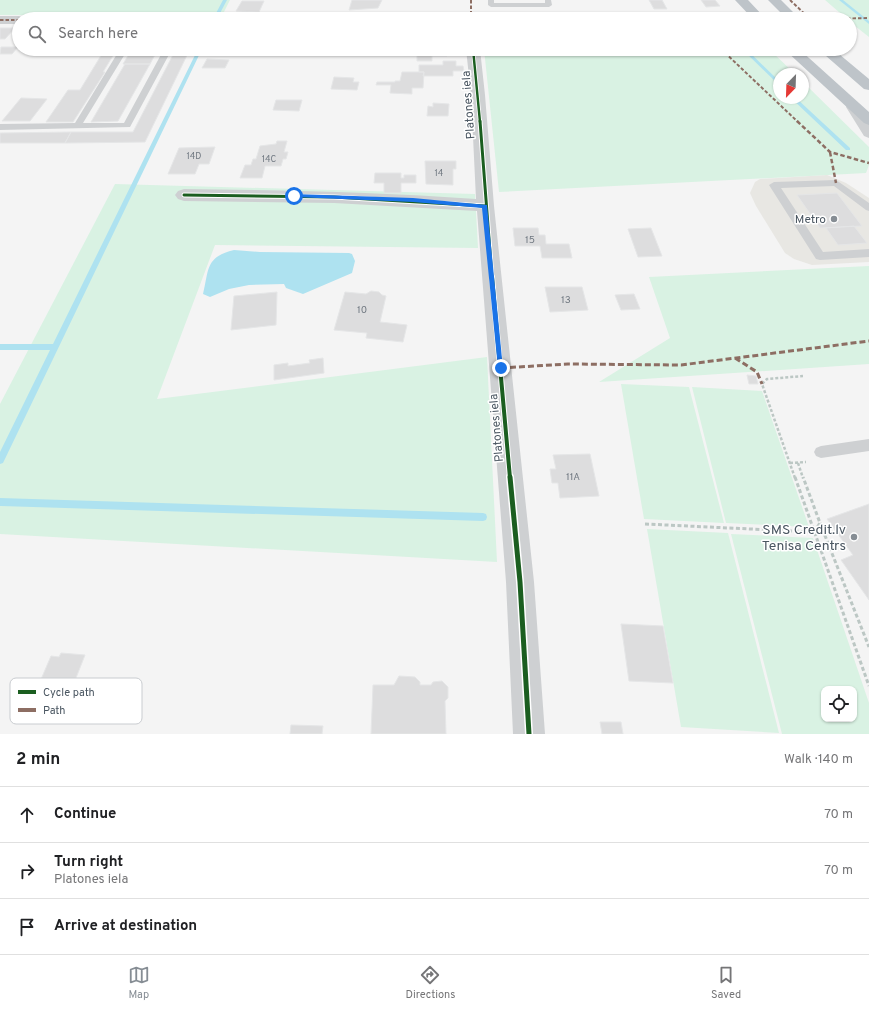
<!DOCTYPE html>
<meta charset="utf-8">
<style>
body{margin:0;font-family:Overpass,sans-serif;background:#f2f2f2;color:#202124}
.controls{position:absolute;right:12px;bottom:12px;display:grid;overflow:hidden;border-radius:8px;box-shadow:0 1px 3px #0004}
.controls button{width:36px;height:36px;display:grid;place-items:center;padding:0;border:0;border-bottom:1px solid #e0e0e0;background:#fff;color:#202124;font:20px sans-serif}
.compass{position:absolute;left:773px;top:68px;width:36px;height:36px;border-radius:50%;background:#fff;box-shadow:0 1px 3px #0004;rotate:203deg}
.stop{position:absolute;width:12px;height:12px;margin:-9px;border:3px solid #1a73e8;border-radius:50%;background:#fff}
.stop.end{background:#1a73e8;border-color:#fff;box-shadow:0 1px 4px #0008}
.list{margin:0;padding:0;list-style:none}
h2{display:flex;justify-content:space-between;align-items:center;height:52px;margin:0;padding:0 16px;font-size:17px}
h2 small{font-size:13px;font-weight:400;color:#757577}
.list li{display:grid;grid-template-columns:26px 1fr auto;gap:12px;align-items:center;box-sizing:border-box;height:56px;padding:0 16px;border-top:1px solid #e0e0e0}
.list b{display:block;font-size:15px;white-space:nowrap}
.list p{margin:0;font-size:13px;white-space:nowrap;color:#757577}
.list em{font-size:13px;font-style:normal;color:#757577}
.icon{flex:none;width:22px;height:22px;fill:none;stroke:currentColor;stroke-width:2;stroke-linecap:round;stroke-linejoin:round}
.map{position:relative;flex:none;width:869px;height:734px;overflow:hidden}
.search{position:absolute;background:#fff;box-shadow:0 1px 3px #0004;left:12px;right:12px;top:12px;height:44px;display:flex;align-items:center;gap:10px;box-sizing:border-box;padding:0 14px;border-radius:22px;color:#757577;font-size:15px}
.sheet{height:220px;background:#fff}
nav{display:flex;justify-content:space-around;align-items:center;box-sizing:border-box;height:56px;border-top:1px solid #e0e0e0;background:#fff;font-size:11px;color:#757577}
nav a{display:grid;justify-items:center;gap:2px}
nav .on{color:#868d94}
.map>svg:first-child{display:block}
.commercial{fill:#e8e7e3}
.green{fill:#d9f2e3;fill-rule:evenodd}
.water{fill:#aee2f0}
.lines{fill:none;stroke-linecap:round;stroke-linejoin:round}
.stream{fill:#aee2f0;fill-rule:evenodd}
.building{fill:#ddddde;stroke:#e5e6e7}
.path-far1{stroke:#bcc7c4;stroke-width:2.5;stroke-dasharray:3 2;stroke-linecap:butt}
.path{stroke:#bcc7c4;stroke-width:3;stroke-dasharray:4 2.5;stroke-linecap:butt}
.lane{fill:#ced0d2;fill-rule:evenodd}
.street{fill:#ced0d2;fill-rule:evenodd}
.highway{fill:#bec4c9;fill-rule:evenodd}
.quiet-far2{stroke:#8d6e63;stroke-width:2;stroke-dasharray:3.5 2;stroke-linecap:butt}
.quiet-far1{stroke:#8d6e63;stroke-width:2.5;stroke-dasharray:4.5 2.5;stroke-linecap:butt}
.quiet{stroke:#8d6e63;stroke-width:3;stroke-dasharray:6 3;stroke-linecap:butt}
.cycleway-far3-casing{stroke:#fff;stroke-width:4}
.cycleway-far2-casing{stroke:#fff;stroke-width:5}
.cycleway-far1-casing{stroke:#fff;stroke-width:6}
.cycleway-casing{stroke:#fff;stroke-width:8}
.cycleway-far3{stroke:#1b5e20;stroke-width:2.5}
.cycleway-far2{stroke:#1b5e20;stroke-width:3}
.cycleway-far1{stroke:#1b5e20;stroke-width:4}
.cycleway{stroke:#1b5e20;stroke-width:5}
.route{fill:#1a73e8}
.poi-dot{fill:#868d94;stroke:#fff;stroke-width:1.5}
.labels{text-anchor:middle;stroke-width:3;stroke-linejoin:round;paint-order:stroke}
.far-number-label{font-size:9px;fill:#707881}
.number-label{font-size:10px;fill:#707881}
.street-label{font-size:12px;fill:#4a5661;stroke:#fff}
.poi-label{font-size:12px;fill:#4a5661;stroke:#fff;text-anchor:end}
.near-poi-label{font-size:14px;fill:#4a5661;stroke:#fff;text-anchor:end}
.key{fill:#fff;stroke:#c9ccd0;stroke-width:1}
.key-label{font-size:11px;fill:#4a5661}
</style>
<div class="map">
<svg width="869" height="734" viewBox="0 0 869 734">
<rect width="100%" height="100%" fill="#f4f4f4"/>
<path class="commercial" d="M827,175l19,8 23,15v64l-57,3 -18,-6 -9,-6 -29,-47 -6,-13 5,-11 5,-3z"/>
<path class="green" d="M0,0h230l-8,16h-19l-203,-1z
M825,0h44v37l-19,-15v-3h-3z
M484,49h285l26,25h-16v24h24v-16l66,65v18l-3,8 -367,19z
M115,184l360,10 3,54 -263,-3 -58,154 330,-42 10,205 -497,-28v-130z
M869,266v98l-270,18 71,-44 -21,-61z
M621,384l68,3 35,136 -80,-4z
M692,387l70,4 47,136 -83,-4z
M647,529l81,4 51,200 -98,-6z
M731,534l82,4 56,165v31h-87zM824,689h30v30h-30z"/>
<path class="water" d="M234,250l26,2 89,1 3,1 3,7 -3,12 -49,21 -17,-6 -2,-4 -35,1 -20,4 -19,8 -7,-3c6,-24 2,-37 31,-44z"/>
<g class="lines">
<path class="stream" d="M223,0h4l-9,17 -3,1 -1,-1z
M839,0h4l26,21v3z
M198,49h4l-199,414 -3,1v-12l50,-102h-50v-6h53z
M742,49h4l33,32v4z
M791,98h5l54,50v2h-4z
M0,498l483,15 3,1 1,3 -1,3 -3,1 -482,-15h-1z"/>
</g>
<path class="building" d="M352,0h30l-4,8 -29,2z
M649,0h13l5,9h-13z
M701,0h14l5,6 -14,1z
M242,1h22l-5,11 -23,-1z
M0,28h15l-10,11h-5z
M1,47h17l-6,7h-12z
M105,49h12l-14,23h2l-32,50h-27l22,-32h12z
M132,49h26l-8,15h-27z
M176,49h14l-45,93 -80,1 6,-11h62z
M424,49h23v7h-15v5h-15v-8h7z
M207,59l22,1 -4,8h-23z
M443,61h13v5h7l1,5h-11v5h-30l1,-4h-5v-7h24z
M125,64h25l-32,57 -27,1z
M402,72h22l-1,16h-11v6l-22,-1 1,-8h-15l1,-3h18v-1h5z
M334,77l20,1 -1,4h6l-2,8 -26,-1z
M21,98l26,1 -17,22h-28z
M276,100h26l-3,11 -26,-1z
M433,103l16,1 -1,12h-21l1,-10 5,1z
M71,132l-6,11h-65v-10z
M277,141h10l-3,11h4l-2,7h-3l-2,7h-16l-3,12h-22l5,-13h6l2,-6h3l4,-13 16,-2z
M215,147l-6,17h-10l-4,10h-27l11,-26z
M425,161h31v8h-3v16l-27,-1z
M375,173h26v5h3v-3h12v8h-15v10h-17v-10h-10z
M837,193l25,33 -42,2 -23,-33z
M854,226l13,17 -29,2 -12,-17z
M513,228h25l1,7h6l1,9h23l3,14h-30l-2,-12h-25z
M651,228l11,28 -24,1 -10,-28z
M545,287h37l6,23 -38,2z
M371,291l8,1 3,3 4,1 -6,26 27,3 -4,17 -37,-4 1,-5 -33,-3 11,-38 21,2z
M277,292l-1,33 -45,5 3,-34z
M634,294l6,15 -19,1 -6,-15z
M323,358l1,15 -50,7v-15l14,-2v3l22,-3 -1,-3z
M747,375l9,1 2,8h-9z
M590,454l9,42 -39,2 -2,-15h-6l-2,-14h6l-3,-14z
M869,504v96l-28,-40 12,-5 -26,-36z
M621,624l42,2 10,57 -44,-2z
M61,653l24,2 -24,61 -26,-2 6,-15 -8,-1 18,-42 8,1z
M399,676l16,1 5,5v3h11l2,-3 9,-1 6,6v11l-3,3 1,33h-75l2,-49h21z
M600,722h21l2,12h-21z
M291,725l32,1 -1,8h-32z"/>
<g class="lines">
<path class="path-far1" d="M790,463l16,-1
M798,463l5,15
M795,478l-33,-94 5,-5 36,-3"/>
<path class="path" d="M795,477l74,209
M820,523l49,124
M645,524l169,8 6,-9 -17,-46"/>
<path class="lane" d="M488,0h6v3h51v-3h6l1,5 -3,2h-58l-3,-2z
M120,49h8l-45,74h41l40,-74h8l-42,78 -130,3v-6l75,-1z
M836,180l33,23v8l-3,-1 -32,-24 -53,2 42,64 46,-3v8l-49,3 -4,-1 -47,-74 5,-3z
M869,439v12l-48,7 -5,-2 -2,-4 2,-4 5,-2z"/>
<path class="street" d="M0,16h19l6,3h-6v5h-19z
M466,49h14l5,46 9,111 40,376 11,152h-32l-7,-152 -29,-371 -143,-8 -150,-2 -6,-2 -3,-4 3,-4 6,-2c97,1 195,3 292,10l-5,-104z
M853,103l5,1 11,17v17l-5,-2 -18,-29 2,-3z"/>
<path class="highway" d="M735,0h13l18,19h-13z
M768,0h13l19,19h-13z
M784,49h15l70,63v13l-5,-2z
M818,49h15l36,30v11l-5,-1z"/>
<path class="quiet-far2" d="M471,0v19
M790,0l20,19
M825,19l44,-1
M0,20h19
M721,49l77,73"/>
<path class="quiet-far1" d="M797,121l33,31 39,11
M830,152l6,31"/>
<path class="quiet" d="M735,358l22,14 5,12
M501,368l67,-4 113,1 188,-24"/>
<g class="cycleway-far3-casing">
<path id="cycleway-far3" d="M473,49l7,73"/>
</g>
<g class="cycleway-far2-casing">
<path id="cycleway-far2" d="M480,121l12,157
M184,195l150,2 151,9"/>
</g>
<g class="cycleway-far1-casing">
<path id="cycleway-far1" d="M492,277l18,201"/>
</g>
<g class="cycleway-casing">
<path id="cycleway" d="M510,477l10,105 9,152"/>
</g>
<use href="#cycleway-far3" class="cycleway-far3"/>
<use href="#cycleway-far2" class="cycleway-far2"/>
<use href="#cycleway-far1" class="cycleway-far1"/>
<use href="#cycleway" class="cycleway"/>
</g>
<path class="route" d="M293,194l120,4 74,7 16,164h-4l-1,-1 -16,-160 -69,-6 -119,-5 -2,-1z"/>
<g class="poi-dot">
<circle cx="834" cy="219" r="4"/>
<circle cx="854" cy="537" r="4"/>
</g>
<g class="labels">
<g class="far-number-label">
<text x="194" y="159">14D</text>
<text x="269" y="162">14C</text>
<text x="439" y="176">14</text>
</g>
<g class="number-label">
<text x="530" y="243">15</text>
<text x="566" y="303">13</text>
<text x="362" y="313">10</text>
<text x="573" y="480">11A</text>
</g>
<g class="street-label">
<text transform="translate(468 105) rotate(-94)" y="4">Platones iela</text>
<text transform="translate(496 428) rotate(-95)" y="4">Platones iela</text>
</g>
<g class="poi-label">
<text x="826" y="223">Metro</text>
</g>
<g class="near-poi-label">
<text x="846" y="534">SMS Credit.lv<tspan x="846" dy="16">Tenisa Centrs</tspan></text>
</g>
</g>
<rect x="10" y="678" width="132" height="46" rx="6" class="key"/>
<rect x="18" y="690" width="18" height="4" fill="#1b5e20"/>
<rect x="18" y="708" width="18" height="4" fill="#8d6e63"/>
<g class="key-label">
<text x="43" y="696">Cycle path</text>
<text x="43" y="714">Path</text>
</g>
</svg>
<div class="controls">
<button><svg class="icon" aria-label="locate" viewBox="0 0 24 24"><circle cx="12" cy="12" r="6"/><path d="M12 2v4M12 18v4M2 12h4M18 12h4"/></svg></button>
</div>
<svg class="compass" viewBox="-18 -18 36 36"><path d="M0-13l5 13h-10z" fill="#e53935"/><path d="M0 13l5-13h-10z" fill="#757577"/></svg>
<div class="stop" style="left:294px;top:196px"></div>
<div class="stop end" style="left:501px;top:368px"></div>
<div class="search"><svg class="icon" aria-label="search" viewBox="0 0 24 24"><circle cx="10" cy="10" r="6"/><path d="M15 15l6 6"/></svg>Search here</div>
</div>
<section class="sheet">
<h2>2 min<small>Walk · 140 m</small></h2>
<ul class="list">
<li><svg class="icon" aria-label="ahead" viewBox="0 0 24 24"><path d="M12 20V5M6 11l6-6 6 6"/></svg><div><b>Continue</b></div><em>70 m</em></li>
<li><svg class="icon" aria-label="right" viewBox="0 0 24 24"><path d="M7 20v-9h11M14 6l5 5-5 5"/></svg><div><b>Turn right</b><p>Platones iela</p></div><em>70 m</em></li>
<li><svg class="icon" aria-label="arrive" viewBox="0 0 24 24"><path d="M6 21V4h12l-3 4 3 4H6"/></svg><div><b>Arrive at destination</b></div></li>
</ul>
</section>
<nav>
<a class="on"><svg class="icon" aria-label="map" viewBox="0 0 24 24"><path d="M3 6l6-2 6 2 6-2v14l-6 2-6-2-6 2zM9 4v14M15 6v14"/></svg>Map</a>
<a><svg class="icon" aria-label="directions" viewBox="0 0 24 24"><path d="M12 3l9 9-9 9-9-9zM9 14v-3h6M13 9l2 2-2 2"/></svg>Directions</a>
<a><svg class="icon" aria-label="saved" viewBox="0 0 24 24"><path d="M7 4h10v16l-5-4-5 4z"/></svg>Saved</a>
</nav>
